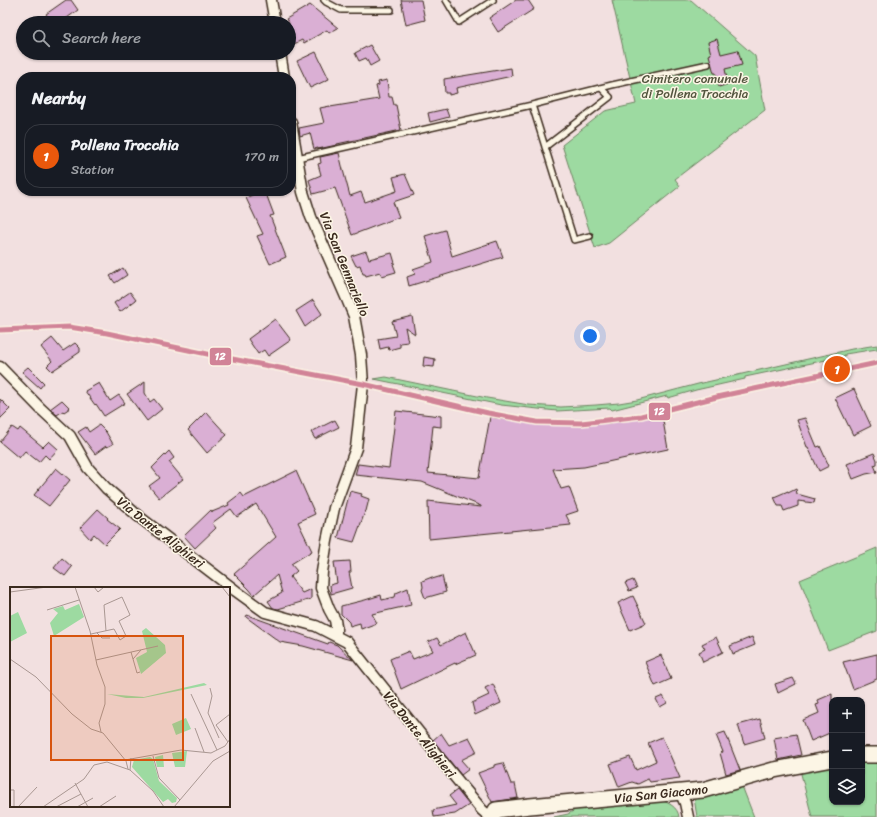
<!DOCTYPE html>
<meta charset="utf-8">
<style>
body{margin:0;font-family:Sriracha,sans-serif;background:#242831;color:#f1f3f6}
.controls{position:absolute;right:12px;bottom:12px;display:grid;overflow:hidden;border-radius:8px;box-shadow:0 1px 3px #0004}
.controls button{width:36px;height:36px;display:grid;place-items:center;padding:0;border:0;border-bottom:1px solid #363941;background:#171b24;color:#f1f3f6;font:20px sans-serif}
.you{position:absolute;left:590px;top:336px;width:14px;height:14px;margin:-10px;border:3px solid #fff;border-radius:50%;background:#1a73e8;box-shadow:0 0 0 6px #1a73e833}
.badge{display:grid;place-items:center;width:26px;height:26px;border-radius:50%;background:#ea580c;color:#fff;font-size:13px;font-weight:700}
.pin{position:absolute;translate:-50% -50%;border:2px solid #fff;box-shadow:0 1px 4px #0006}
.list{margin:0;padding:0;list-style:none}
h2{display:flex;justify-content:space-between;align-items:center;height:52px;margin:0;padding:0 16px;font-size:17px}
h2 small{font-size:13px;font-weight:400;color:#9ea1a6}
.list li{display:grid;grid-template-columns:26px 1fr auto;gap:12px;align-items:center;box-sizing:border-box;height:64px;margin:0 8px 8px;padding:0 8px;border:1px solid #363941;border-radius:16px}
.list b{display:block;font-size:15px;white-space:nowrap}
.list p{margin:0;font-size:13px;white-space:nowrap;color:#9ea1a6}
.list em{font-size:13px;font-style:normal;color:#9ea1a6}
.icon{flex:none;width:22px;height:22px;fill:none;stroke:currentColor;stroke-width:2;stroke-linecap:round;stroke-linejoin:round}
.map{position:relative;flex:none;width:877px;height:817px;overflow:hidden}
.search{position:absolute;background:#171b24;box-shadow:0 1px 3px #0004;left:16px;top:16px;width:280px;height:44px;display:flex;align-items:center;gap:10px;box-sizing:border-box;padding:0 14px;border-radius:22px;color:#9ea1a6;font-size:15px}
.panel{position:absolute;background:#171b24;box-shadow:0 1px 3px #0004;left:16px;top:72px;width:280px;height:124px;border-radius:16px}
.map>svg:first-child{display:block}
.green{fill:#9ddaa1;stroke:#6c8260}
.building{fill:#daafd4;stroke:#3b2a1e}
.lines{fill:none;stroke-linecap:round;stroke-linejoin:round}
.lane-casing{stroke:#3b2a1e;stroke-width:8}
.street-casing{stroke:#3b2a1e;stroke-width:13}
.secondary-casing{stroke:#3b2a1e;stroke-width:18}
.lane{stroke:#fcf5e5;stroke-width:5}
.street{stroke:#fcf5e5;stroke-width:10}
.secondary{stroke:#fcf5e5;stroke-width:15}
.rail-1-casing{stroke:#fcf5e5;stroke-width:8}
.rail-1{stroke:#d18397;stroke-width:5}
.labels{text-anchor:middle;stroke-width:3;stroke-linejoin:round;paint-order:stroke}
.park-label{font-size:13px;fill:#54563f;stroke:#fcf5e5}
.street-label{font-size:13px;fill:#3b2a1e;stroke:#fcf5e5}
.inset-road{fill:none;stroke:#a99792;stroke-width:1}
.view{fill:#d7540e;fill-opacity:0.15;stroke:#d7540e;stroke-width:2}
.inset-edge{fill:none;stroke:#3b2a1e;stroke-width:2}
.line-badge{stroke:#fcf5e5;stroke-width:1.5}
.badge-label{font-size:11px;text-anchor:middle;font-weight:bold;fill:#fff}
</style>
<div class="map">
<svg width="877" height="817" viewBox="0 0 877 817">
<rect width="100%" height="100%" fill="#f2e0e0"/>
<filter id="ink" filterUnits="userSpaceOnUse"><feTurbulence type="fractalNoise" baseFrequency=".025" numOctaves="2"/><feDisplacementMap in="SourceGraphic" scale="8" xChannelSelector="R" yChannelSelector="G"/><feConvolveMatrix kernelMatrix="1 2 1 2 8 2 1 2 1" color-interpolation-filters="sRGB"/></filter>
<g filter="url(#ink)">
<path class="green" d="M612,0h79l64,56 10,54 -90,69 5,7 -71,57 -14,5 -33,-103 43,-34 31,-7z
M877,345v4l-32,5v2l-100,21v2l-49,11 -28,8 -1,-2 -55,14 -2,-2 -53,3 -56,-6 -127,-26 12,-2 101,21 42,7 32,2 35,-2 23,-2 18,-3 61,-16 154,-35z
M877,548v83l-49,19 -28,-70z
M877,761v56h-65l-12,-47 32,-5v37h30v-40z
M742,786l12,31h-57l-3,-19z
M659,800c9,2 19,7 20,17h-125l14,-3 14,-8z"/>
<path class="building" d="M66,0h5l7,10 -18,13h-8l-6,-9z
M401,0h20l4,20 -19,5z
M516,0h12l6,9 -36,23 -9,-14z
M310,5l28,23 -9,5 -2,-3 -23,13 -2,-3 -10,5 -3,-5v-17l-3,-4z
M717,39l4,15 17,-4 4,15 -17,4 3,15 -9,3 -3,-14h-2l-5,-18 2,-1 -3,-12z
M370,45l9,16 -9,5 -4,-8 -7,3 -4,-8z
M316,52l13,27 -19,9 -13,-27z
M511,68l1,8 -56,12 1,5 -8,2v-2h-4l-1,-14z
M387,80l2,17h3l2,8h2l5,25 -64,14v1l-19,4v-1l-4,1 -4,-16 -10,3 -1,-8 25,-5 -4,-15 10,-2v1l49,-8 -3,-13 3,-1 -1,-3z
M446,109l3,8 -19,5 -2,-9z
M339,153l4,17 7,26 11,-4 4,10 32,-11 -4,-14 12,-3 9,21 -21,7 6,15 -47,18 -17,-47 -22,6 -4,-14 12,-5 -3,-11 3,-1 -1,-6z
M260,191h5l9,24 -4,1 16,41 -16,7 -13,-28 6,-2 -17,-36z
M445,230l7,26 45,-15 6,16 -94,29 -2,-9 8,-3 -2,-5 20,-7 -8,-26z
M366,251l3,8 23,-6 3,10 -2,1 3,8 -14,4 -2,-4 -14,4 -1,-2h-2l-3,-9 -4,1 -5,-10z
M123,268l4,7 -12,8 -5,-7z
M130,292l6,8 -16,12 -6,-9z
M313,300l9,14 -17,13 -9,-16z
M412,316l3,18 -10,-7 3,15 -8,1v4l-11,3 -1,-3 -8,2 -2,-10 18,-3 -4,-15z
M275,319l16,21 -23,16 -4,-6 -6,4 -10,-15z
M52,338l11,13 12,-8 5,5v4l-28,19 -5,-5 5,-5 -11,-14z
M424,357l11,2 -1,8 -11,-1z
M28,367l16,16 -4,5 -18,-16z
M145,382v11l5,9 4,-3 8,10 -15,12 -20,-27z
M99,383l11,18 9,-6 6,8 -21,13 -8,-12 -1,1 -10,-14z
M854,389l17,37 -18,9 -18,-37z
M0,399l10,10 -10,10z
M62,400l8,8 -6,4 -1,-1 -6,4 -7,-6z
M396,411l45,5v11l-8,-1 -5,47 51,5 11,-61 53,8 44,-1 22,-1 53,-8 6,34 -84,18 -31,2 8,20 8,-2 9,24 -12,4 5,10 -142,14 -1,-38 53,6v-1l-59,-24 -67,-7 3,-11 31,4z
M206,412l21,23 -20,18 -19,-23z
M805,418l12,29 3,-1 9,20 -10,5 -11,-24h-1l-10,-27z
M335,420l4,7 -24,12 -4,-7z
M99,425l7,7 7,12 -6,3 -1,-1 -11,8 -17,-22 8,-5 3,5z
M12,427l6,4 2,-3 23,19 6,-6 9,8 -9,10 -4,-4 -6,7 -14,-11 -6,7 -19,-16z
M169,451l5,7 -5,4 14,17 -24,19 -10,-12 11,-8 -8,-10z
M874,453l3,7v4l-3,1 3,7 -11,2 -13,5 -6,-15z
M56,468l14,12 -21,26 -15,-11z
M296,471l19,43 -17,8 14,29 -21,13 6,7 -7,6 12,16 9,-4v10l-33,10 -5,-1 -5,-7 14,-8 -5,-18 -23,20 -5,-6 -15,-15 42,-37 -20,-33 -19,13 -6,-8 -19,14 4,5 -21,20 -11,-12 27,-26 1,2 17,-7 -1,-2 13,-10 3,4z
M796,489l1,5 18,5 -1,4 -16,-2v5l-14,5 -2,-5h-4l-4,-9 14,-6v2z
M350,491l12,3 -1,2 8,3 -3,12 -1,1 -11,30 -16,-4z
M98,509l10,9 -1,1 13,10 -15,15 -11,-10 -4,5 -10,-11z
M62,558l10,9 -7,9 -11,-8z
M350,561l1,11h-2l3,16 -21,6 -1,-9 7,-2 -3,-21z
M442,576l4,16 -21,6 -3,-8 1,-3 -1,-6 10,-4v2z
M633,580l4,8 -8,3 -4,-8z
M408,588l3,17 -39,9 5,9 -16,6 -1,-6 -10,3 -1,-4 -8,-8v-8l24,-6 16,-5 1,5 13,-3 1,-4z
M633,596l13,27 -16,7 -12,-27z
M247,615l81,29 1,-2 8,3 16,15 -50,-14 -23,-4 -34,-25z
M466,632l10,23 -21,9v-1l-54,26 -11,-30 19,-8 4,8 20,-8 -5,-9 9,-4 4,7z
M716,637l7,15 -20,10 -4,-10 6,-3 -3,-5z
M752,637l3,8 -22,9 -3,-8z
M877,654v25l-24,10 -10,-27z
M661,655l10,24 -16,7 -10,-24z
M793,678l3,6 -18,9 -3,-9z
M493,684l8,19 -26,12 -3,-12 17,-8 -4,-7z
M832,694v38l-21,9 -8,-21 16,-7 -3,-8 3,-1 -1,-4z
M663,696l4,7 -7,4 -4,-8z
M760,719l5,19 -21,6 -6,-19z
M725,732l15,38 -14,4 -6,-21 3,-1 -7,-17z
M441,733l8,12 20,-8 8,15 -16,8 8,9 -8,6 -28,-35z
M796,734l5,21 -23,5 -4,-22z
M662,737l18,41 -30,4 -2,-3 -10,5 -6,-2 -13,5 -9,-23 20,-7 6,13 20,-9 -8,-18z
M503,763l8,21h4l3,14 -26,4 -14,-29 16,-6v-2z
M457,790l12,15 -14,9 -21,3 -1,-7 23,-5 -7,-9z"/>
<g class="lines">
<g class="lane-casing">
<path id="lane" d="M324,0l2,2 15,8h50
M446,0l13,22 34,-22
M532,105l42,135 16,-4
M545,147l65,-50 -9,-9
M297,158l235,-53 80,-20 96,-21"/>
</g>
<g class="street-casing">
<path id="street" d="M271,0l4,23
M280,53l4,24
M291,122l12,70 8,25 35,80 8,19 7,39 2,29 -7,64 -22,60 -7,33 -5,31 -1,16 8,21 6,11 1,6v10
M0,367l41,42 29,27 18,32 18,20 32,28 98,75 29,21 51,14 31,16 98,123 37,45 8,7
M680,792l5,11 3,14"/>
</g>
<g class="secondary-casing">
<path id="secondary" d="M862,755h15
M492,817l4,-7 34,-4 173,-16 71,-20 58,-11"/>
</g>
<use href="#lane" class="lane"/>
<use href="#street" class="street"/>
<use href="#secondary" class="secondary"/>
<g class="rail-1-casing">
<path id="rail-1" d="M0,330l69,-3 38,6 110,23 146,28 125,29 49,9 44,1 60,-7 80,-20 156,-33"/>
</g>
<use href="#rail-1" class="rail-1"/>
</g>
</g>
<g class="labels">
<g class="park-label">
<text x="695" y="83">Cimitero comunale<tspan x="695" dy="15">di Pollena Trocchia</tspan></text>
</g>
<g class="street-label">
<text transform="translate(345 264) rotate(68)" y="5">Via San Gennariello</text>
<text transform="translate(161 532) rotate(38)" y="5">Via Dante Alighieri</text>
<text transform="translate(420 734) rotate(51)" y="5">Via Dante Alighieri</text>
<text transform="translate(661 793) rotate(-6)" y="5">Via San Giacomo</text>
</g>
</g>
<g transform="translate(10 587)">
<rect width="220" height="220" fill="#f2e0e0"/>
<path d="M69,17l5,13 -30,19 -4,-13 8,-10 -5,-4 10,-3 2,4zM8,25l9,21 -17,9v-26zM136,41l19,17 1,8 -25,21 -5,-16 11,-6 -5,-21zM194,96l3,2 -64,13h-17l-19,-4 37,3zM176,131l5,11 -15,6 -4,-11zM177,164l-2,16h-10l-3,-14zM153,168l1,12h-7l-2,-10zM140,170l3,2 6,22 18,17 -1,4 -4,1 -4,-4 -5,3 -31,-35 2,-7z" fill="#9ddaa1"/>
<path class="inset-road" d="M65,0l15,44 7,34 8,22v17l-6,19 2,9M84,0l4,5 6,-5M212,0l8,10M0,5l37,-5M37,23l32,-10M87,46l5,5h8M81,47l23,-5 6,11 6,-4 -7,-15 11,-6 -8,-18 -18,8 2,26M121,65l6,21 3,-1M0,72l26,18 36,37 19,15 12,4 23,28 2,8M123,72l8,-9M86,73l62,-14M200,101l2,8 -4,17 11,25M181,107l26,56M185,141l9,24M218,155l-12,-17 14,-11M143,169l6,22 21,22M115,173l56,-10 30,3 14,-7 5,-7M120,183l1,-12M65,196l13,24M0,203h4v17M8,220l19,-20M33,220l41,-28 10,-14 13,-3 23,8 23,21 11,16M46,220l25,-13M67,220l16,-9M89,220l17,-11M164,220l39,-46 17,-10"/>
<path class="view" d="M41,49h132v124h-132z"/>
<rect width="220" height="220" class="inset-edge"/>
</g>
<g class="line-badge">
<rect x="209" y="347" width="23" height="19" rx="4" fill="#d18397"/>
<rect x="648" y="402" width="23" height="19" rx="4" fill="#d18397"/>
</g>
<g class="badge-label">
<text x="220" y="360">12</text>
<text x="659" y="415">12</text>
</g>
</svg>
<div class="controls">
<button>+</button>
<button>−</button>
<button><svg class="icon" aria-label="layers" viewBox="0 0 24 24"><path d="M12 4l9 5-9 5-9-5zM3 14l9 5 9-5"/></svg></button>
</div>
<div class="you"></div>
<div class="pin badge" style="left:837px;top:369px">1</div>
<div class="search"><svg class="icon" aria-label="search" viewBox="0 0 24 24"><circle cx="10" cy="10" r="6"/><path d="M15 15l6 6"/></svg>Search here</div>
<section class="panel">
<h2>Nearby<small></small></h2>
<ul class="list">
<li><span class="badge">1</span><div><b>Pollena Trocchia</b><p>Station</p></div><em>170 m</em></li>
</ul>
</section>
</div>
